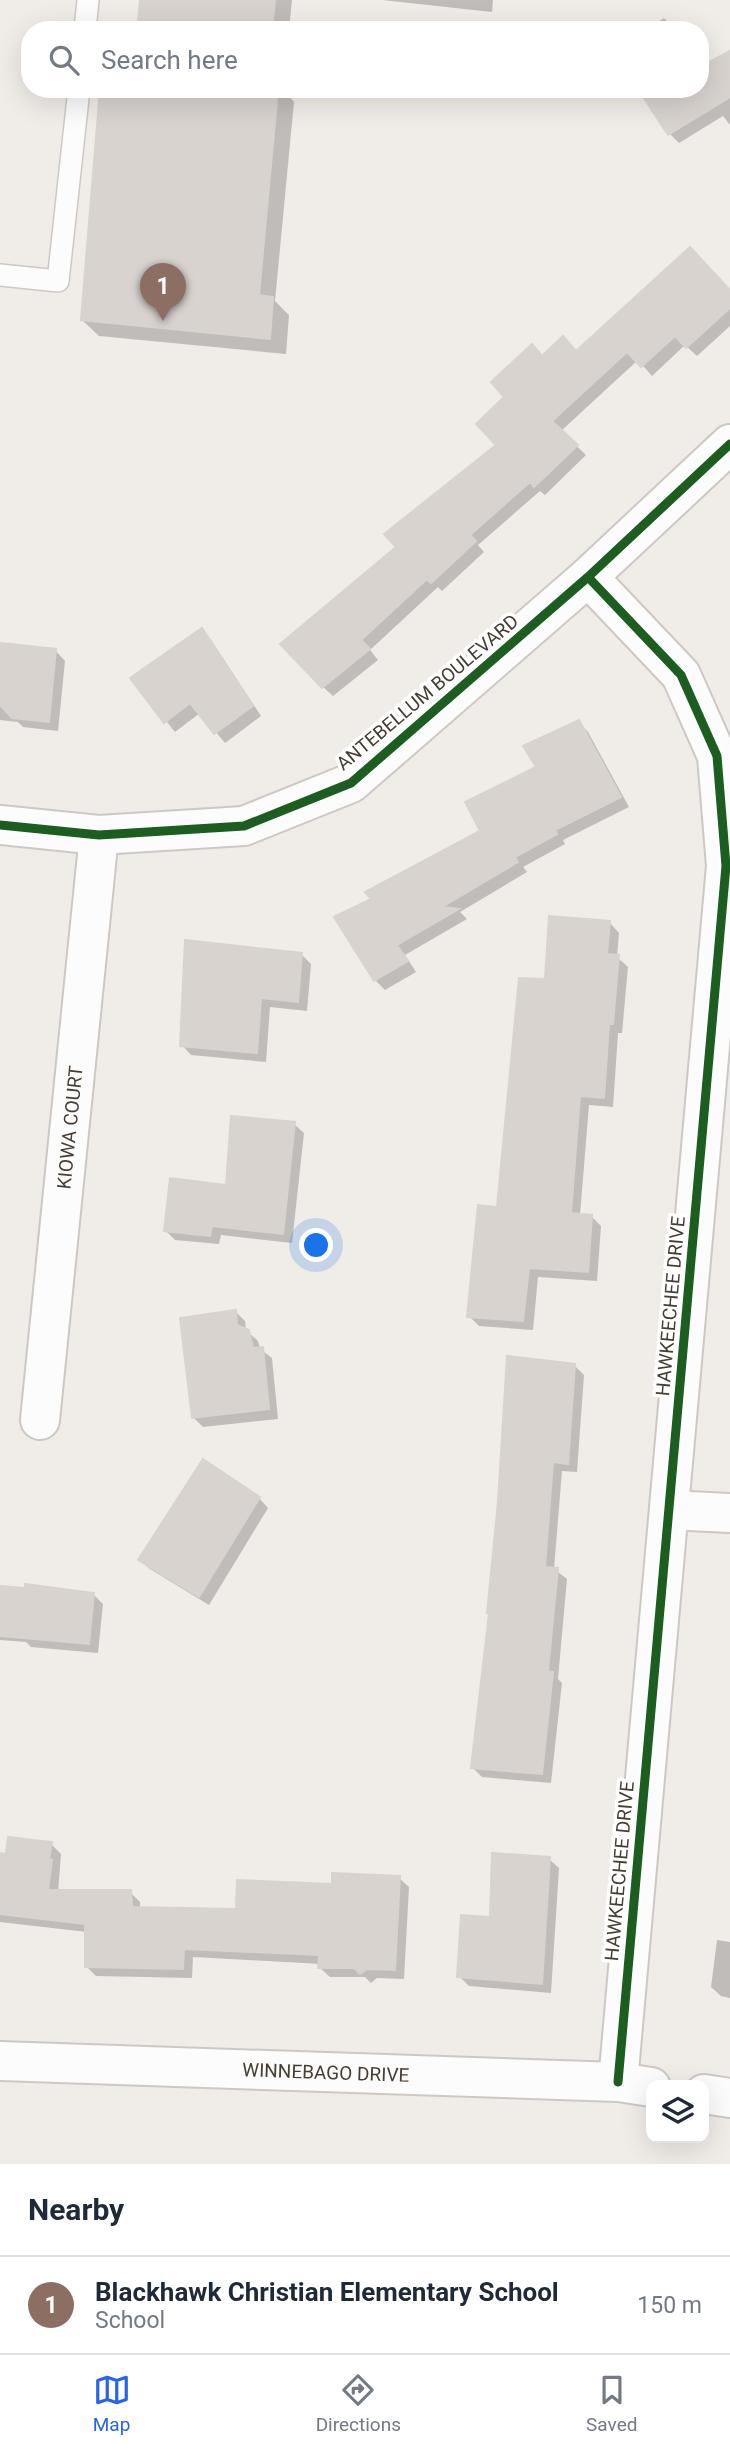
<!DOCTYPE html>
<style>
body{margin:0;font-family:Roboto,sans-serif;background:#f2f2f3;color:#1f2937}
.controls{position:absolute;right:21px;bottom:21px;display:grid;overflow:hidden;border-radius:14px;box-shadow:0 7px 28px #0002}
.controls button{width:63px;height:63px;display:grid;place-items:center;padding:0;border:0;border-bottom:2px solid #e0e1e3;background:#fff;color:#1f2937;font:35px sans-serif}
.you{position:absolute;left:317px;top:1246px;width:24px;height:24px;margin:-18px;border:5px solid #fff;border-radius:50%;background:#1a73e8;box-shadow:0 0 0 10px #1a73e833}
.badge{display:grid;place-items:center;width:46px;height:46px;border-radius:50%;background:#2563eb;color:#fff;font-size:23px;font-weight:700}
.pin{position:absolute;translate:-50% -58px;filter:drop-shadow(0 2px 4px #0008)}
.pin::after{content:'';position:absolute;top:37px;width:24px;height:21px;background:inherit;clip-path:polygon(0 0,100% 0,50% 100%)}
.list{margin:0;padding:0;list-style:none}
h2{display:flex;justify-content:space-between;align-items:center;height:91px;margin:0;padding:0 28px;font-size:30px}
h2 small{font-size:23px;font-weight:400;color:#747a83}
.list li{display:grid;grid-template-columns:46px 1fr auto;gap:21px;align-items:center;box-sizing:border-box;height:98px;padding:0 28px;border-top:2px solid #e0e1e3}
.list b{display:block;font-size:26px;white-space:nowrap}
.list p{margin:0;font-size:23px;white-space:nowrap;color:#747a83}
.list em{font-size:23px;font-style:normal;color:#747a83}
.icon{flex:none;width:38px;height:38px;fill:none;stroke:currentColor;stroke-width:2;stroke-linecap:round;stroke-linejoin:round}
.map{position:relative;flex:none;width:730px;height:2164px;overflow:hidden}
.search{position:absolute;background:#fff;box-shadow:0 7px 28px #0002;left:21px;right:21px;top:21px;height:77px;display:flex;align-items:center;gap:18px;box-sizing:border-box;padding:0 24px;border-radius:28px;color:#747a83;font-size:26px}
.sheet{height:189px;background:#fff}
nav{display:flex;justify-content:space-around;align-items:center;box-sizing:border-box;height:98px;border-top:2px solid #e0e1e3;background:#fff;font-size:19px;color:#747a83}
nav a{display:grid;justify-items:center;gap:4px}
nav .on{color:#2563eb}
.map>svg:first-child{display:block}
.shadow{fill:#0003}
.building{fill:#d8d3cf;stroke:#d8d3ce;stroke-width:2}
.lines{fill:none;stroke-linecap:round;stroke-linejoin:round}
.service-casing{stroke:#cdc8c4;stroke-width:24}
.minor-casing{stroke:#cdc8c4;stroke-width:42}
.service{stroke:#fdfcfc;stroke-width:21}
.minor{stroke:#fdfcfc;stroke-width:38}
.cycleway-casing{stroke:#fff;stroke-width:13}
.cycleway{stroke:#1b5e20;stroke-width:9}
.labels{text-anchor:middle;stroke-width:7;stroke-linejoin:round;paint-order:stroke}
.street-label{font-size:19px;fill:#463d33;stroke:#fff}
</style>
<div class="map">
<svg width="730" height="2164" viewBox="0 0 730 2164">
<rect width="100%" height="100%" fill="#f0ece8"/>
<path class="shadow" d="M141,0h151l-3,30h-150z
M382,0h111l-1,12z
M664,18l11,12h-28z
M730,53v72l-7,-9 -44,27 -9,-9 30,-45z
M102,89h181l11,13 -19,199 14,14 -3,39 -187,-18 -17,-16z
M730,292v34l-33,30 -12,-11 -33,31 -14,-16 -77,71 25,24 -41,40 -5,-4 -62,54 6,7 -42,39 -4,-4 -68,63 8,10 -45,36 -10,-9 76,-140 99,-102 45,-87 34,-5z
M202,631l9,9 50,76 -36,27 -25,-30 -25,19 -43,-53z
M0,645l56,6 9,10 -7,70 -35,-4 -5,-5 -18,-2z
M579,722l9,10 41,75 -66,33 2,4 -42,23 4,5 -67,40 7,7 -62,36 11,17 -31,18 -10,-10 -2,-81 110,-68z
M610,923l9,10 -2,24 11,10 -6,66h-4l-5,74 -24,-2 -9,110 11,1 10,10 -4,55 -59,-4 -5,53 -54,-4 -10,-10 30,-108 47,-227z
M301,954l10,10 -4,47 -37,-4 -4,55 -75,-7 -9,-10z
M294,1124l10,9 -12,110 -71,-8 -2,9 -44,-4 -9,-9 62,-44z
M236,1312l9,9 1,9 12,11 2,8 12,9 6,61 -75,8 -9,-9z
M574,1365l10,10 -7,97 -15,-1 -8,98 13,10 -9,100 4,4 -11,100 -69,-6 -10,-10 19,-153z
M259,1498l9,10 -59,97 -59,-36 -10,-9z
M0,1589l93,5 10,10 -5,49 -67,-6 -5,-5 -26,-2z
M51,1844l10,10 -3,38h72l10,10v7l98,2 95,-25 66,-8 10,9 -5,92 -27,-1 -6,5 -6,-6h-35l-10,-9 1,-4 -128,-7 -1,21 -96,-2 -9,-9v-35l-87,-10v-67l7,1z
M549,1859l10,9 -8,125 -82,-7 -10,-10 33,-57z
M717,1940l13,2v56l-9,-2 -10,-9z"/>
<path class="building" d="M140,0h135l-3,30h-135z
M730,51v46l-62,38 -30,-46h62v-22z
M100,89h178l-19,206 14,2 -3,42 -189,-19z
M690,247l40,43v18l-44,40 -11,-12 -34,31 -14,-15 -75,69 26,24 -44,42 -4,-5 -60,53 6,6 -45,42 -4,-4 -66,61 9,9 -48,39 -42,-44 116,-97 -12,-13 112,-89 -20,-21 28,-27 -13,-15 41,-38 10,12 21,-20 13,15z
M202,628l51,78 -39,28 -24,-31 -26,20 -34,-45z
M0,643l56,6 -7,73 -37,-4 -12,-13z
M579,720l42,77 -66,33 2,4 -42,23 3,5 -76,45 17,2 -62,36 11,16 -34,20 -40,-64 37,-18 -6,-7 115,-61 -15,-29 71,-35 -13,-21z
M549,916l61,5 -3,33 12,1 -6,69h-4l-5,74 -24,-2 -9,117 21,2 -4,57 -59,-4 -6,53 -56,-4 11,-112 19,2 22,-229 26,1z
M185,940l117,13 -4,49 -37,-4 -4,55 -77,-7z
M231,1116l64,6 -12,112 -71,-8 -2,10 -46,-5 6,-53 56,7z
M236,1310l1,15 12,5 4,18 10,-1 6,62 -77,9 -12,-100z
M507,1356l68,8 -7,100 -15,-2 -8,105 13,1 -10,103 5,1 -11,102 -71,-6 18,-155h-2l11,-111z
M203,1459l57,38 -61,100 -61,-37z
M25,1584l69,9 -5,51 -89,-8v-50l25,2z
M8,1837l44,5 -3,17 3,1 -4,30h83l1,17 104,2 1,-29 95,4v-11l68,3 -5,94 -28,-1 -7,5 -6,-6h-36l1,-13 -135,-6 -1,20 -98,-2v-43l-85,-10v-61l6,1z
M492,1853l58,4 -8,127 -85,-7 4,-62 29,2z"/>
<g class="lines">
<g class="service-casing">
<path id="service" d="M85,30l3,-30
M0,275l58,6 21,-192"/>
</g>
<g class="minor-casing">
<g id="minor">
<path d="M588,577l93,98 36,81 9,110 -108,1216"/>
<path d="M0,825l99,10 145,-9 107,-43 237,-206 142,-133"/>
<path id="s1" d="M40,1420l59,-585"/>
<path d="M669,1510l61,3"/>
<path id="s2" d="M0,2061l618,21 33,5"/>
<path d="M704,2094l26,4"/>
</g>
</g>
<use href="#service" class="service"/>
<use href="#minor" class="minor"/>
<g class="cycleway-casing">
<path id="cycleway" d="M588,577l93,98 36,81 9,110 -108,1216
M0,825l99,10 145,-9 107,-43 237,-206 142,-133"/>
</g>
<use href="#cycleway" class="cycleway"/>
</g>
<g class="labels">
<g class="street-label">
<text transform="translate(427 692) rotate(-40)" y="7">ANTEBELLUM BOULEVARD</text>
<text dy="7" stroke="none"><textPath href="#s1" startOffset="294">KIOWA COURT</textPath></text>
<text transform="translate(670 1306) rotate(-85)" y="7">HAWKEECHEE DRIVE</text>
<text transform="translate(619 1871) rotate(-85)" y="7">HAWKEECHEE DRIVE</text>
<text dy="7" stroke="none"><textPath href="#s2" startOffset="326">WINNEBAGO DRIVE</textPath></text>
</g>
</g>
</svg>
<div class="controls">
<button><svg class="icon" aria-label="layers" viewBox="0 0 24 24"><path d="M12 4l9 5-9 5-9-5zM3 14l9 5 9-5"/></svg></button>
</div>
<div class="you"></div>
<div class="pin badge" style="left:163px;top:321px;background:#8d6e63">1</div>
<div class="search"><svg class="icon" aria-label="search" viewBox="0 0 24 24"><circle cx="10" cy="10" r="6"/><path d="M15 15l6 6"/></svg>Search here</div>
</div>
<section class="sheet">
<h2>Nearby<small></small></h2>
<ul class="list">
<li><span class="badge" style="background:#8d6e63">1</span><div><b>Blackhawk Christian Elementary School</b><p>School</p></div><em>150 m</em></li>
</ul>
</section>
<nav>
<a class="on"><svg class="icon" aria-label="map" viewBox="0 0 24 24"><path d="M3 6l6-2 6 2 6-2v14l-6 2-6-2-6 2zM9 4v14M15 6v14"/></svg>Map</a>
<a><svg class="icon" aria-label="directions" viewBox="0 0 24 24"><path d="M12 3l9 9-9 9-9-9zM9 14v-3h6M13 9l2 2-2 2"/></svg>Directions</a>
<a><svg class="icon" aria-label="saved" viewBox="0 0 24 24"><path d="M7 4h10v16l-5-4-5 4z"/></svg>Saved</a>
</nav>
